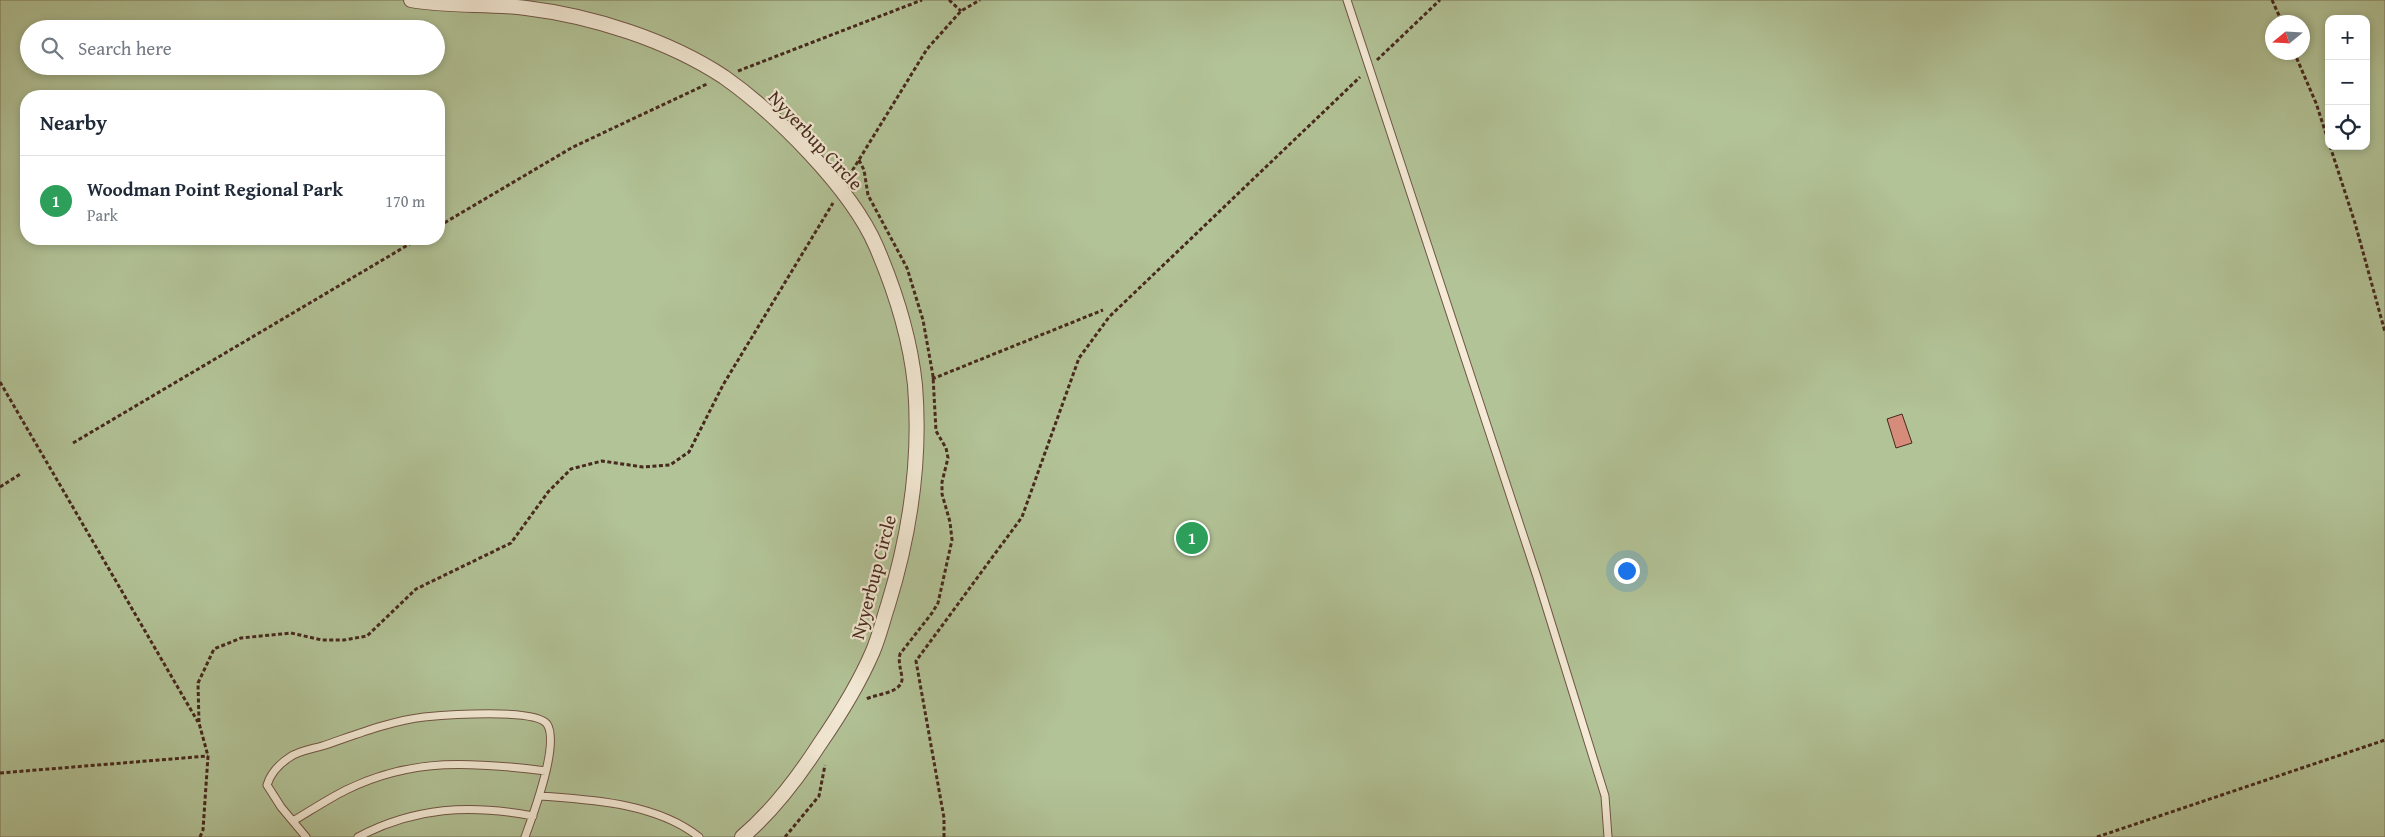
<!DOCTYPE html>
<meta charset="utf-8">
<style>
body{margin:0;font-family:"Gentium Book Plus",serif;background:#f6f6f7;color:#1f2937}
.controls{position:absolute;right:15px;top:15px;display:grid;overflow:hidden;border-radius:10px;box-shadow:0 2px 8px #0003}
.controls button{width:45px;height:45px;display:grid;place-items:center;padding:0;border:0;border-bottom:1px solid #e0e1e3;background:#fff;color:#1f2937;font:25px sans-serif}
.compass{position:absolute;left:2265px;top:15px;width:45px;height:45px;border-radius:50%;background:#fff;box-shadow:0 2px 8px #0003;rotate:252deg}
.you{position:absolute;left:1626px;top:570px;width:18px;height:18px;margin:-12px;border:4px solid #fff;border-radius:50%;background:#1a73e8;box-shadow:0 0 0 8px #1a73e833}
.badge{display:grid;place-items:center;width:32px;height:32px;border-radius:50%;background:#b45309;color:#fff;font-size:16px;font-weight:700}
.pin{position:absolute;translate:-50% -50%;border:2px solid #fff;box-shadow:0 1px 5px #0006}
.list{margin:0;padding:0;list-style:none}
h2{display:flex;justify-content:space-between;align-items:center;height:65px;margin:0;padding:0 20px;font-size:21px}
h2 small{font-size:16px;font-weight:400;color:#747a83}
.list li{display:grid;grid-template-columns:32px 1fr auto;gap:15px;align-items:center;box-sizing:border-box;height:90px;padding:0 20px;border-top:1px solid #e0e1e3}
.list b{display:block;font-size:19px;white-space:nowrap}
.list p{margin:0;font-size:16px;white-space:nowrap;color:#747a83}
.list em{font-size:16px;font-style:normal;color:#747a83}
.icon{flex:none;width:28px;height:28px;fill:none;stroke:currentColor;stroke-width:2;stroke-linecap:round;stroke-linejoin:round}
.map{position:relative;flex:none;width:2385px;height:837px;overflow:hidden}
.search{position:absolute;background:#fff;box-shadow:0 2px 8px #0003;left:20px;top:20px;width:425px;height:55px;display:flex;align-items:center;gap:12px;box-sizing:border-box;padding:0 18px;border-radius:28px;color:#747a83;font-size:19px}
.panel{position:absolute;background:#fff;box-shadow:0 2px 8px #0003;left:20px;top:90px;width:425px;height:155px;border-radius:20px}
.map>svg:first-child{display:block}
.green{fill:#b2c397;stroke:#7c765a;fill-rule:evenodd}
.building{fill:#d68c7a;stroke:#47291d}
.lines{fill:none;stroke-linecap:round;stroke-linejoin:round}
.lane-casing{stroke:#715646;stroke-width:9}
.street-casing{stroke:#715646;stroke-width:16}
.path{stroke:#47291d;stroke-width:3;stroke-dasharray:4 2.5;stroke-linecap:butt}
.lane{stroke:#f4ead6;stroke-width:7}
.street{stroke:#f4ead6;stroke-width:14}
.labels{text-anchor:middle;stroke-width:4.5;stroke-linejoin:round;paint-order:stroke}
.street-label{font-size:19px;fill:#47291d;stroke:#f4ead6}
</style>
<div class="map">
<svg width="2385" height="837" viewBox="0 0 2385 837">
<rect width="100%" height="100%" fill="#eedfc0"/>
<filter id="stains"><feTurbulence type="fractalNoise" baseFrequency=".004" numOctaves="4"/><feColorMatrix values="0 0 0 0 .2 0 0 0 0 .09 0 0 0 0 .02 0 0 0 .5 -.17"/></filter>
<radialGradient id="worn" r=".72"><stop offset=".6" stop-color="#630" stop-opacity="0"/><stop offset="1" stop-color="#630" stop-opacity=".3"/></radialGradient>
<path class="green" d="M0,0h2385v837h-2385zM2329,19h37v127h-37zM2272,22h30v30h-30zM29,29h407v37h-407zM26,96h413v143h-413z"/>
<path class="building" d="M1902,414l10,29 -16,5 -9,-29z"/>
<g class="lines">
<g class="lane-casing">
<path id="lane" d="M1347,0l190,577 68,219 3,41
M540,796c53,4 116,7 159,41
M293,821c17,-10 35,-22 53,-31 67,-33 128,-28 200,-19
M306,837l-25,-30 -14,-22c4,-13 12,-21 23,-28 9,-6 22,-8 32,-11 33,-11 68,-25 102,-29 21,-2 111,-9 123,7 13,20 -14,91 -22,113
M358,837c57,-30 112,-33 175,-21"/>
</g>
<g class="street-casing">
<path id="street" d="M411,0c38,7 77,3 115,8 66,8 142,32 198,69 51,36 127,111 152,169 19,44 34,91 39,139 6,74 -5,149 -27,220 -5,15 -9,32 -15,46 -14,33 -34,65 -54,94 -22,34 -46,66 -77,92"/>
</g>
<path class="path" d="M949,0l12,11
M2272,0l10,22
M2294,52l22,51 13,40
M1377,60l63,-60
M738,71l184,-71
M2330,146l25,77 30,109
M859,160l5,10 4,25 39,73 16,52 10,56 3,55 10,17 2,10 -6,24v12l8,28 2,18 -14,63 -6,10 -32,41c-2,9 1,15 2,24 1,15 -26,16 -36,21
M849,176l78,-127 34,-38 19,-11
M439,226l134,-79 134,-63
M932,379l171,-69
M0,382l198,340
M73,443l345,-204
M0,487l22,-14
M0,773l208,-17
M200,837l3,-7 5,-74 -9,-33 -1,-40 16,-34 27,-11 50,-5 31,7h22l23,-4 49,-47 95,-46 37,-51 23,-23 31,-8 41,6 27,-2 19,-13 34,-67 110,-182
M785,837l34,-41 6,-31
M944,837v-19l-28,-157 106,-144 57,-159 30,-41 251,-240
M2097,837l288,-97"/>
<use href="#lane" class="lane"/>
<use href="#street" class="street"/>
</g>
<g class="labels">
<g class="street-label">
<text transform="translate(816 140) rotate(47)" y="7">Nyyerbup Circle</text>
<text transform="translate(873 577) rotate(-75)" y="7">Nyyerbup Circle</text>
</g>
</g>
<rect width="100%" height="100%" filter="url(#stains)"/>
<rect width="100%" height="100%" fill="url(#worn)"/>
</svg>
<div class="controls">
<button>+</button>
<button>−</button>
<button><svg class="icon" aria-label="locate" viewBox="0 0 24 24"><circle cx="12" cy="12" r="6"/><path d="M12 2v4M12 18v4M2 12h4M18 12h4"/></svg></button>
</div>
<svg class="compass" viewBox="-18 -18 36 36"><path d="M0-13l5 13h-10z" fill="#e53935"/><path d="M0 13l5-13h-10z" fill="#747a83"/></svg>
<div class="you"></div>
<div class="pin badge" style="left:1192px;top:538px;background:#2e9e5b">1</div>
<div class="search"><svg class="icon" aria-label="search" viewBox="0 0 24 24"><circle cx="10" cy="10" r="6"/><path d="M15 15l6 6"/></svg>Search here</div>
<section class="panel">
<h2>Nearby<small></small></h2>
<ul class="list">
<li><span class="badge" style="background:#2e9e5b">1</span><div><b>Woodman Point Regional Park</b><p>Park</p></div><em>170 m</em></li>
</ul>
</section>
</div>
